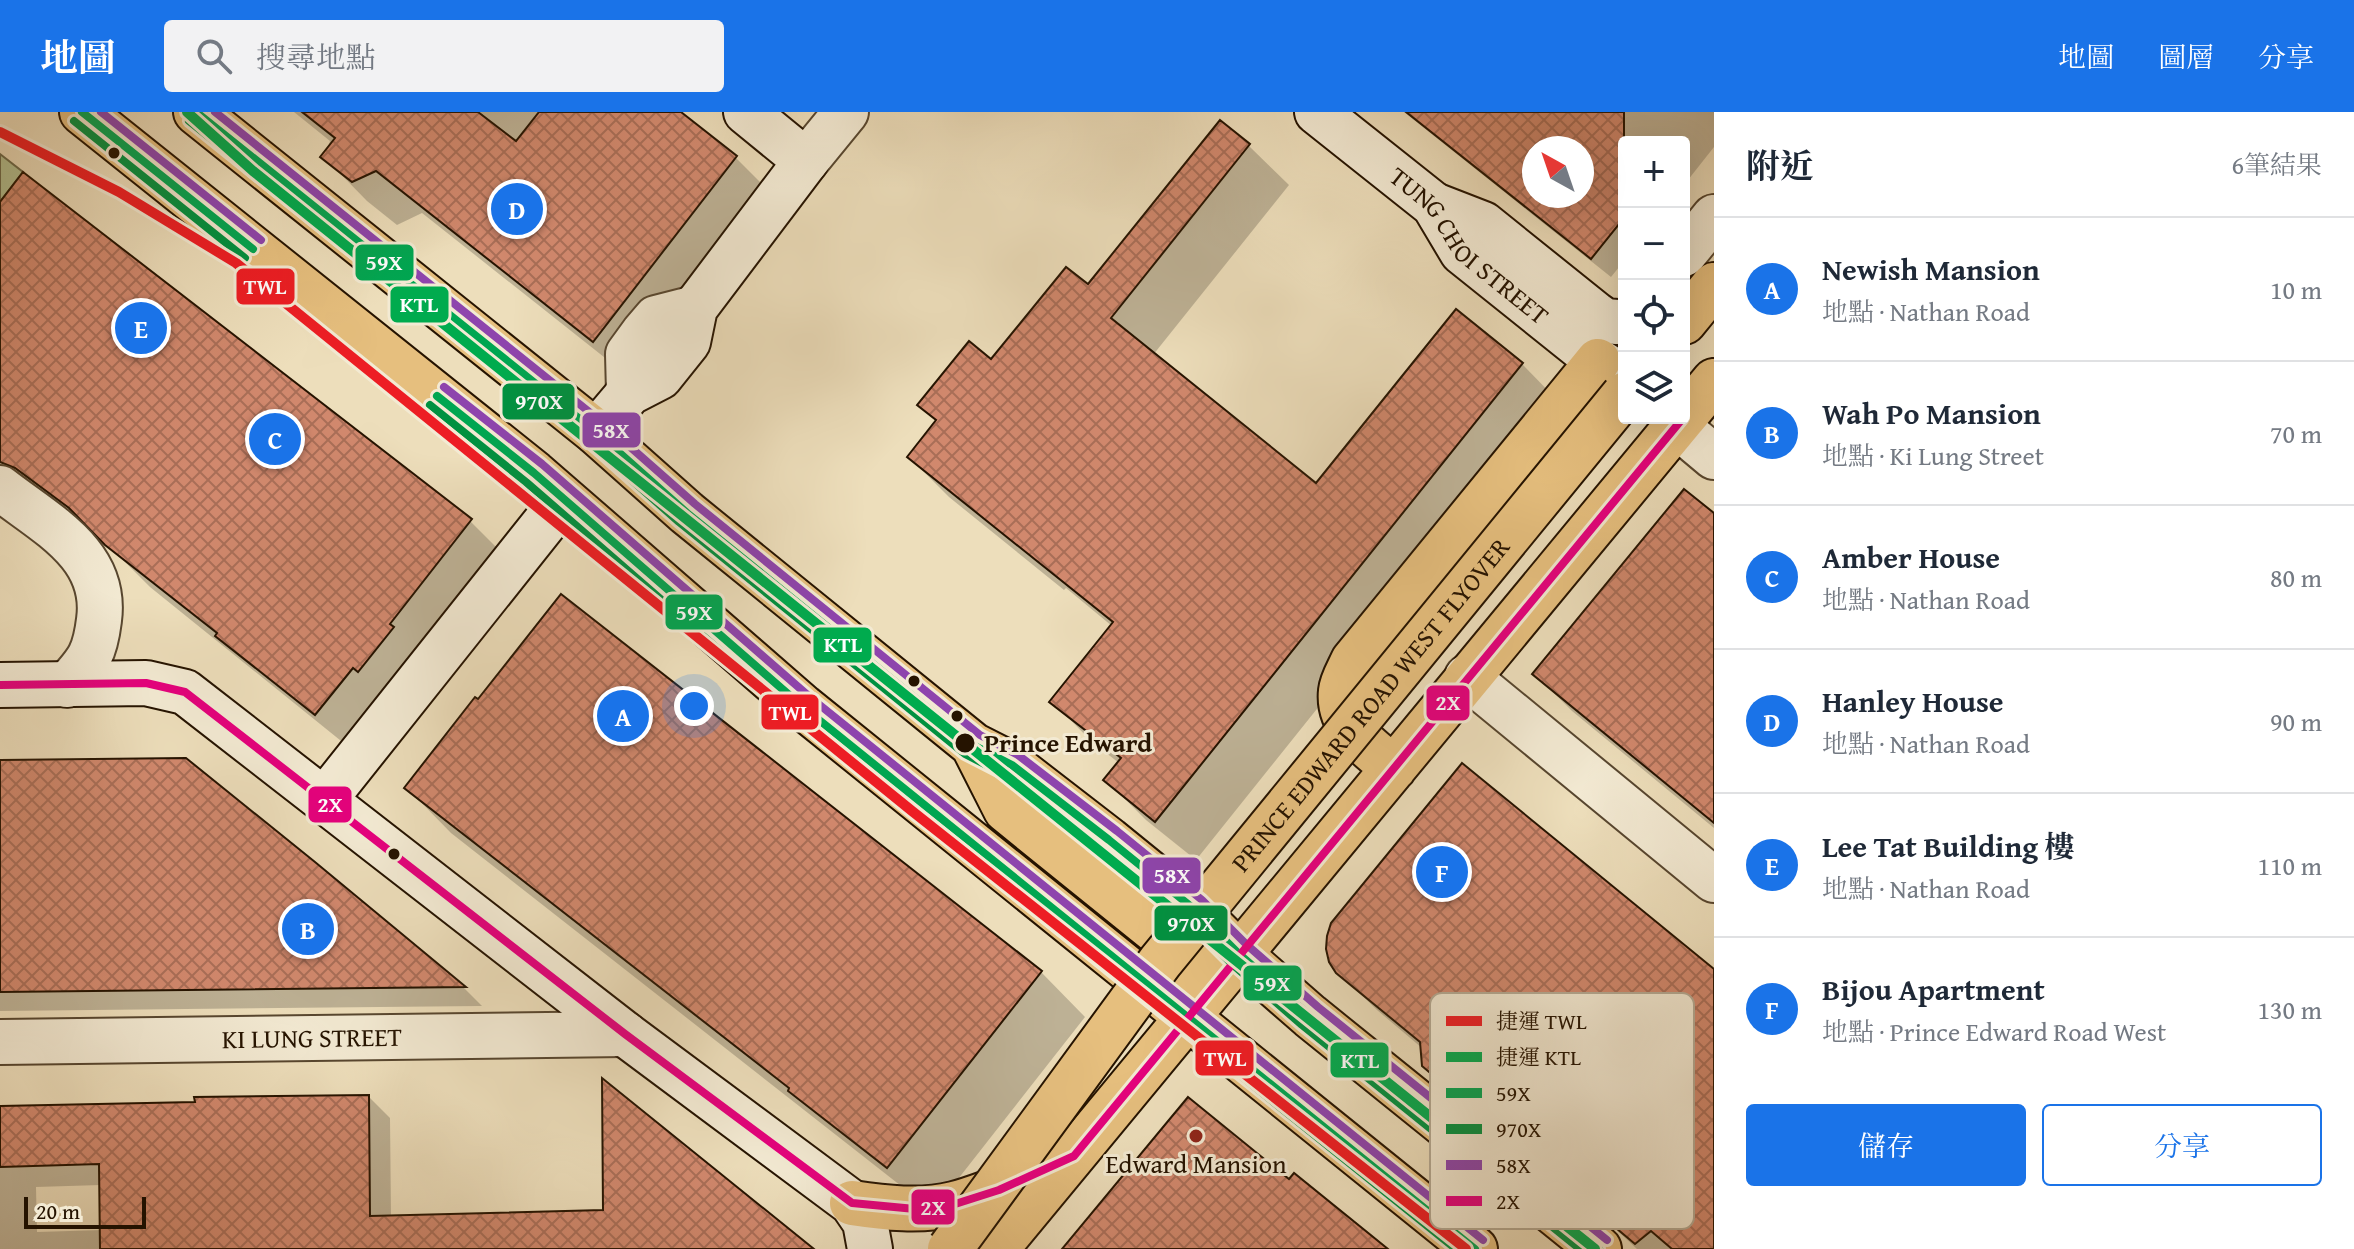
<!DOCTYPE html>
<html lang="zh-TW">
<meta charset="utf-8">
<style>
body{margin:0;font-family:"Gentium Book Plus","Noto Serif TC",serif;background:#f2f2f3;color:#1f2937}
.controls{position:absolute;right:24px;top:24px;display:grid;overflow:hidden;border-radius:8px;box-shadow:0 8px 32px #0002}
.controls button{width:72px;height:72px;display:grid;place-items:center;padding:0;border:0;border-bottom:2px solid #e0e1e3;background:#fff;color:#1f2937;font:40px sans-serif}
.compass{position:absolute;left:1522px;top:24px;width:72px;height:72px;border-radius:50%;background:#fff;box-shadow:0 8px 32px #0002;rotate:320deg}
.scale{position:absolute;left:24px;bottom:20px;width:122px;box-sizing:border-box;padding-left:8px;border:4px solid #251300;border-top:0;font-size:22px;line-height:28px;white-space:nowrap;color:#251300;-webkit-text-stroke:6px #f3ead3;paint-order:stroke}
.you{position:absolute;left:694px;top:594px;width:28px;height:28px;margin:-20px;border:6px solid #fff;border-radius:50%;background:#1a73e8;box-shadow:0 0 0 12px #1a73e833}
.badge{display:grid;place-items:center;width:52px;height:52px;border-radius:50%;background:#1a73e8;color:#fff;font-size:26px;font-weight:700}
.pin{position:absolute;translate:-50% -50%;border:4px solid #fff;box-shadow:0 2px 8px #0006}
.list{margin:0;padding:0;list-style:none}
h2{display:flex;justify-content:space-between;align-items:center;height:104px;margin:0;padding:0 32px;font-size:34px}
h2 small{font-size:26px;font-weight:400;color:#747a83}
.list li{display:grid;grid-template-columns:52px 1fr auto;gap:24px;align-items:center;box-sizing:border-box;height:144px;padding:0 32px;border-top:2px solid #e0e1e3}
.list b{display:block;font-size:30px;white-space:nowrap}
.list p{margin:0;font-size:26px;white-space:nowrap;color:#747a83}
.list em{font-size:26px;font-style:normal;color:#747a83}
.actions{display:flex;gap:16px;padding:24px 32px}
.actions a{flex:1;padding:18px 0;border:2px solid #1a73e8;border-radius:8px;text-align:center;font-size:28px;color:#1a73e8}
.actions .main{background:#1a73e8;color:#fff}
.icon{flex:none;width:44px;height:44px;fill:none;stroke:currentColor;stroke-width:2;stroke-linecap:round;stroke-linejoin:round}
.map{position:relative;flex:none;width:1714px;height:1137px;overflow:hidden}
header{display:flex;align-items:center;gap:48px;box-sizing:border-box;height:112px;padding:0 40px;background:#1a73e8;color:#fff}
header strong{font-size:38px}
nav{display:flex;gap:44px;margin-inline-start:auto;font-size:28px}
.search{width:560px;height:72px;background:#f2f2f3;display:flex;align-items:center;gap:20px;box-sizing:border-box;padding:0 28px;border-radius:8px;color:#747a83;font-size:30px}
main{display:flex}
aside{flex:1;background:#fff}
.map>svg:first-child{display:block}
.green{fill:#b4c293;stroke:#6c6a4a;stroke-width:2}
.shadow{fill:#0003;fill-rule:evenodd}
.building{fill:url(#building-cross-hatch);stroke:#251300;stroke-width:2;fill-rule:evenodd}
.lines{fill:none;stroke-linecap:round;stroke-linejoin:round}
.street-casing{stroke:#57462f;stroke-width:48}
.secondary-casing{stroke:#251300;stroke-width:48}
.primary-casing{stroke:#251300;stroke-width:48}
.street{stroke:#f3ead3;stroke-width:44}
.secondary{stroke:#f3ead3;stroke-width:44}
.primary{stroke:#e6bf7e;stroke-width:44}
.primary-bridge-casing{stroke:#251300;stroke-width:48;stroke-linecap:butt}
.primary-bridge{stroke:#e6bf7e;stroke-width:44}
.bus-1-casing{stroke:#f3ead3;stroke-width:14}
.bus-2-casing{stroke:#f3ead3;stroke-width:14}
.bus-3-casing{stroke:#f3ead3;stroke-width:14}
.bus-4-casing{stroke:#f3ead3;stroke-width:14}
.bus-1{stroke:#00a651;stroke-width:8}
.bus-2{stroke:#009140;stroke-width:8}
.bus-3{stroke:#8e44ad;stroke-width:8}
.bus-4{stroke:#e5007d;stroke-width:8}
.metro-1-casing{stroke:#f3ead3;stroke-width:16}
.metro-2-casing{stroke:#f3ead3;stroke-width:16}
.metro-1{stroke:#ed1d24;stroke-width:10}
.metro-2{stroke:#00ab4e;stroke-width:10}
.bus-dot{fill:#251300;stroke:#f3ead3;stroke-width:3}
.poi-dot{fill:#8f2418;stroke:#f3ead3;stroke-width:3}
.labels{text-anchor:middle;stroke-width:6;stroke-linejoin:round;paint-order:stroke}
.street-label{font-size:26px;fill:#251300;stroke:#f3ead3}
.stop-label{font-size:26px;font-weight:bold;fill:#251300;stroke:#f3ead3;text-anchor:start}
.poi-label{font-size:26px;fill:#251300;stroke:#f3ead3}
.key{fill:#f3ead3;stroke:#b5aa94;stroke-width:2}
.key-label{font-size:22px;fill:#251300}
.line-badge{stroke:#f3ead3;stroke-width:3}
.badge-label{font-size:22px;text-anchor:middle;font-weight:bold;fill:#fff}
</style>
<header>
<strong>地圖</strong>
<div class="search"><svg class="icon" aria-label="search" viewBox="0 0 24 24"><circle cx="10" cy="10" r="6"/><path d="M15 15l6 6"/></svg>搜尋地點</div>
<nav><a>地圖</a><a>圖層</a><a>分享</a></nav>
</header>
<main>
<div class="map">
<svg width="1714" height="1137" viewBox="0 0 1714 1137">
<defs>
<pattern id="building-cross-hatch" width="8" height="8" patternUnits="userSpaceOnUse" patternTransform="scale(2)"><rect width="8" height="8" fill="#d1886d"/><path d="M0 0l8 8M0 8l8-8" fill="none" stroke="#a96e57"/></pattern>
</defs>
<rect width="100%" height="100%" fill="#eddebb"/>
<filter id="stains"><feTurbulence type="fractalNoise" baseFrequency=".0025" numOctaves="4"/><feColorMatrix values="0 0 0 0 .2 0 0 0 0 .09 0 0 0 0 .02 0 0 0 .5 -.17"/></filter>
<radialGradient id="worn" r=".72"><stop offset=".6" stop-color="#630" stop-opacity="0"/><stop offset="1" stop-color="#630" stop-opacity=".3"/></radialGradient>
<path class="green" d="M0,42l23,18 -23,30z"/>
<path class="shadow" d="M294,0h384l58,46 44,44 -142,182 -216,-171 -25,12 -30,-24 -43,-44 6,-16z
M1404,0h310v35l-30,38v-43h-60v119l-13,16zM1534,36h48v48h-48z
M1221,11l28,23 40,39 -136,170 163,131 206,-122 39,40 -365,456 -50,-40 -40,-40 13,-17 -28,-22 -39,-40 60,-75 -46,-38 -2,2 -115,-93 -40,-40 28,-35 -17,-17 72,-43 96,-75z
M0,93l470,316 40,40 -154,192 -206,-166 -41,-41 -109,-77z
M1714,403v313l-142,-117 -37,-37z
M185,648l280,229 17,17 -482,5v-249z
M407,676l634,184 44,45 -152,194 -482,-378z
M1338,860h376v277h-77l-29,-27 -5,-1 -43,-36 -38,-37h-7l-53,-44 -38,-38 -2,-18 -45,-38z
M369,985l21,21 1,100 421,31h-812v-140zM101,1073l1,45 -65,2 -1,-45z"/>
<path class="building" d="M302,0h176l38,29 23,-29h142l56,44 -144,186 -217,-171 -24,11 -32,-25 15,-19z
M1406,0h218v106l-33,41zM1534,36h48v48h-48z
M1220,8l30,24 -139,174 205,165 140,-174 67,54 -368,459 -52,-42 18,-22 -72,-56 64,-80 -206,-165 29,-37 -19,-15 52,-64 22,18 75,-92 22,17z
M23,60l449,347 -82,105 4,3 -36,45 -5,-4 -38,47 -100,-79 2,-3 -112,-88 -36,-37 -54,-40 -15,-6v-260z
M1684,377l30,24v310l-182,-149z
M561,482l481,377 -155,197 -99,-77 1,-3 -385,-300 71,-91 3,2z
M186,646l129,104 151,125 -466,5v-232z
M1462,651l252,206v280h-42l-21,-18 -16,13 -51,-43 -7,-14 -14,-4 -44,-35 -3,-38 -41,1 -53,-45 -2,-24 -84,-69 -7,-11 -3,-13 1,-13 4,-13z
M602,966l212,171h-714l-1,-85 -99,3v-61l195,-4 -1,-5 175,-2 1,121 233,-6z
M1188,985l101,82 5,-6 94,76h-326z"/>
<g class="lines">
<g class="street-casing">
<g id="street">
<path d="M806,49l40,-49"/>
<path d="M1684,142l30,-37"/>
<path d="M629,281l-1,-39 16,-22 12,-14 39,-10"/>
<path d="M1677,314l37,31"/>
<path d="M0,376c46,36 108,66 99,132 -4,33 -10,41 -32,65"/>
<path d="M1467,565l247,203"/>
<path id="s1" d="M0,930l625,-8"/>
</g>
</g>
<g class="secondary-casing">
<g id="secondary">
<path id="s2" d="M1317,0l117,93 28,47 136,109 26,16"/>
<path d="M1434,93l49,19 112,90 10,7 12,1"/>
<path d="M596,320l33,-39 31,-16 28,-35 7,-34 111,-147 -60,-49"/>
<path d="M0,573l146,-2 39,9 440,342 227,169 13,19 5,27"/>
<path d="M325,687l238,-299"/>
</g>
</g>
<g class="primary-casing">
<path id="primary" d="M82,0l452,361 269,234 672,542
M196,0l400,320 91,81 286,232 39,20 97,75 85,69 45,45 71,62 289,233
M1684,210l30,-37
M1684,305l30,-36
M973,633l33,65 162,131 43,47
M1394,656c-24,-19 -57,-42 -53,-77 1,-10 8,-21 12,-30l245,-300
M852,1091c33,5 69,9 102,1 20,-5 40,-14 60,-20
M996,1137l687,-831"/>
</g>
<use href="#street" class="street"/>
<use href="#secondary" class="secondary"/>
<use href="#primary" class="primary"/>
<g class="primary-bridge-casing">
<g id="primary-bridge">
<path id="s3" d="M950,1137l210,-287 464,-567"/>
</g>
</g>
<use href="#primary-bridge" class="primary-bridge"/>
<g class="bus-1-casing">
<path id="bus-1" d="M82,0l171,137
M196,0l400,320 91,81 286,232 39,20 97,75 85,69 45,45 71,62 289,233
M437,284l97,77 269,234 672,542"/>
</g>
<g class="bus-2-casing">
<path id="bus-2" d="M74,9l171,137
M189,9l399,320 91,81 286,232 41,21 96,74 84,69 45,45 71,62 278,224
M430,293l96,77 269,234 661,533"/>
</g>
<g class="bus-3-casing">
<path id="bus-3" d="M101,0l160,128
M215,0l388,311 92,81 285,231 38,20 99,76 85,69 45,45 71,62 289,233
M444,275l98,77 269,234 672,542"/>
</g>
<g class="bus-4-casing">
<path id="bus-4" d="M0,573l146,-2 39,9 440,342 227,169 63,6 37,-4 47,-15 75,-34 609,-738"/>
</g>
<use href="#bus-1" class="bus-1"/>
<use href="#bus-2" class="bus-2"/>
<use href="#bus-3" class="bus-3"/>
<use href="#bus-4" class="bus-4"/>
<g class="metro-1-casing">
<path id="metro-1" d="M0,20l119,60 117,71 676,548 554,438"/>
</g>
<g class="metro-2-casing">
<path id="metro-2" d="M187,0l66,59 1342,1078"/>
</g>
<use href="#metro-1" class="metro-1"/>
<use href="#metro-2" class="metro-2"/>
</g>
<g class="bus-dot">
<circle cx="114" cy="41" r="7"/>
<circle cx="914" cy="569" r="7"/>
<circle cx="957" cy="604" r="7"/>
<circle cx="965" cy="631" r="11"/>
<circle cx="394" cy="742" r="7"/>
</g>
<circle class="poi-dot" cx="1196" cy="1024" r="8"/>
<g class="labels">
<g class="street-label">
<text dy="9" stroke="none"><textPath href="#s2" startOffset="204">TUNG CHOI STREET</textPath></text>
<text dy="9" stroke="none"><textPath href="#s3" startOffset="688">PRINCE EDWARD ROAD WEST FLYOVER</textPath></text>
<text dy="9" stroke="none"><textPath href="#s1" startOffset="312">KI LUNG STREET</textPath></text>
</g>
<g class="stop-label">
<text x="984" y="640">Prince Edward</text>
</g>
<g class="poi-label">
<text x="1196" y="1061">Edward Mansion</text>
</g>
</g>
<rect x="1430" y="881" width="264" height="236" rx="12" class="key"/>
<rect x="1446" y="904" width="36" height="10" fill="#ed1d24"/>
<rect x="1446" y="940" width="36" height="10" fill="#00ab4e"/>
<rect x="1446" y="976" width="36" height="10" fill="#00a651"/>
<rect x="1446" y="1012" width="36" height="10" fill="#009140"/>
<rect x="1446" y="1048" width="36" height="10" fill="#8e44ad"/>
<rect x="1446" y="1084" width="36" height="10" fill="#e5007d"/>
<g class="key-label">
<text x="1496" y="917">捷運 TWL</text>
<text x="1496" y="953">捷運 KTL</text>
<text x="1496" y="989">59X</text>
<text x="1496" y="1025">970X</text>
<text x="1496" y="1061">58X</text>
<text x="1496" y="1097">2X</text>
</g>
<g class="line-badge">
<rect x="354" y="131" width="61" height="39" rx="8" fill="#00a651"/>
<rect x="235" y="155" width="61" height="39" rx="8" fill="#ed1d24"/>
<rect x="389" y="173" width="61" height="39" rx="8" fill="#00ab4e"/>
<rect x="501" y="270" width="75" height="39" rx="8" fill="#009140"/>
<rect x="581" y="299" width="61" height="38" rx="8" fill="#8e44ad"/>
<rect x="664" y="481" width="60" height="38" rx="8" fill="#00a651"/>
<rect x="812" y="514" width="61" height="38" rx="8" fill="#00ab4e"/>
<rect x="1425" y="572" width="46" height="38" rx="8" fill="#e5007d"/>
<rect x="760" y="581" width="60" height="38" rx="8" fill="#ed1d24"/>
<rect x="307" y="673" width="46" height="39" rx="8" fill="#e5007d"/>
<rect x="1141" y="744" width="61" height="39" rx="8" fill="#8e44ad"/>
<rect x="1153" y="792" width="76" height="38" rx="8" fill="#009140"/>
<rect x="1242" y="852" width="61" height="38" rx="8" fill="#00a651"/>
<rect x="1194" y="927" width="61" height="38" rx="8" fill="#ed1d24"/>
<rect x="1329" y="929" width="61" height="38" rx="8" fill="#00ab4e"/>
<rect x="910" y="1076" width="46" height="38" rx="8" fill="#e5007d"/>
</g>
<g class="badge-label">
<text x="384" y="158">59X</text>
<text x="265" y="182">TWL</text>
<text x="419" y="200">KTL</text>
<text x="539" y="297">970X</text>
<text x="611" y="326">58X</text>
<text x="694" y="508">59X</text>
<text x="843" y="540">KTL</text>
<text x="1448" y="598">2X</text>
<text x="790" y="608">TWL</text>
<text x="330" y="700">2X</text>
<text x="1172" y="771">58X</text>
<text x="1191" y="819">970X</text>
<text x="1272" y="879">59X</text>
<text x="1225" y="954">TWL</text>
<text x="1360" y="956">KTL</text>
<text x="933" y="1103">2X</text>
</g>
<rect width="100%" height="100%" filter="url(#stains)"/>
<rect width="100%" height="100%" fill="url(#worn)"/>
</svg>
<div class="controls">
<button>+</button>
<button>−</button>
<button><svg class="icon" aria-label="locate" viewBox="0 0 24 24"><circle cx="12" cy="12" r="6"/><path d="M12 2v4M12 18v4M2 12h4M18 12h4"/></svg></button>
<button><svg class="icon" aria-label="layers" viewBox="0 0 24 24"><path d="M12 4l9 5-9 5-9-5zM3 14l9 5 9-5"/></svg></button>
</div>
<svg class="compass" viewBox="-18 -18 36 36"><path d="M0-13l5 13h-10z" fill="#e53935"/><path d="M0 13l5-13h-10z" fill="#747a83"/></svg>
<div class="scale">20 m</div>
<div class="you"></div>
<div class="pin badge" style="left:623px;top:604px">A</div>
<div class="pin badge" style="left:308px;top:817px">B</div>
<div class="pin badge" style="left:275px;top:327px">C</div>
<div class="pin badge" style="left:517px;top:97px">D</div>
<div class="pin badge" style="left:141px;top:216px">E</div>
<div class="pin badge" style="left:1442px;top:760px">F</div>
</div>
<aside>
<h2>附近<small>6筆結果</small></h2>
<ul class="list">
<li><span class="badge">A</span><div><b>Newish Mansion</b><p>地點 · Nathan Road</p></div><em>10 m</em></li>
<li><span class="badge">B</span><div><b>Wah Po Mansion</b><p>地點 · Ki Lung Street</p></div><em>70 m</em></li>
<li><span class="badge">C</span><div><b>Amber House</b><p>地點 · Nathan Road</p></div><em>80 m</em></li>
<li><span class="badge">D</span><div><b>Hanley House</b><p>地點 · Nathan Road</p></div><em>90 m</em></li>
<li><span class="badge">E</span><div><b>Lee Tat Building 樓</b><p>地點 · Nathan Road</p></div><em>110 m</em></li>
<li><span class="badge">F</span><div><b>Bijou Apartment</b><p>地點 · Prince Edward Road West</p></div><em>130 m</em></li>
</ul>
<div class="actions"><a class="main">儲存</a><a>分享</a></div>
</aside>
</main>
